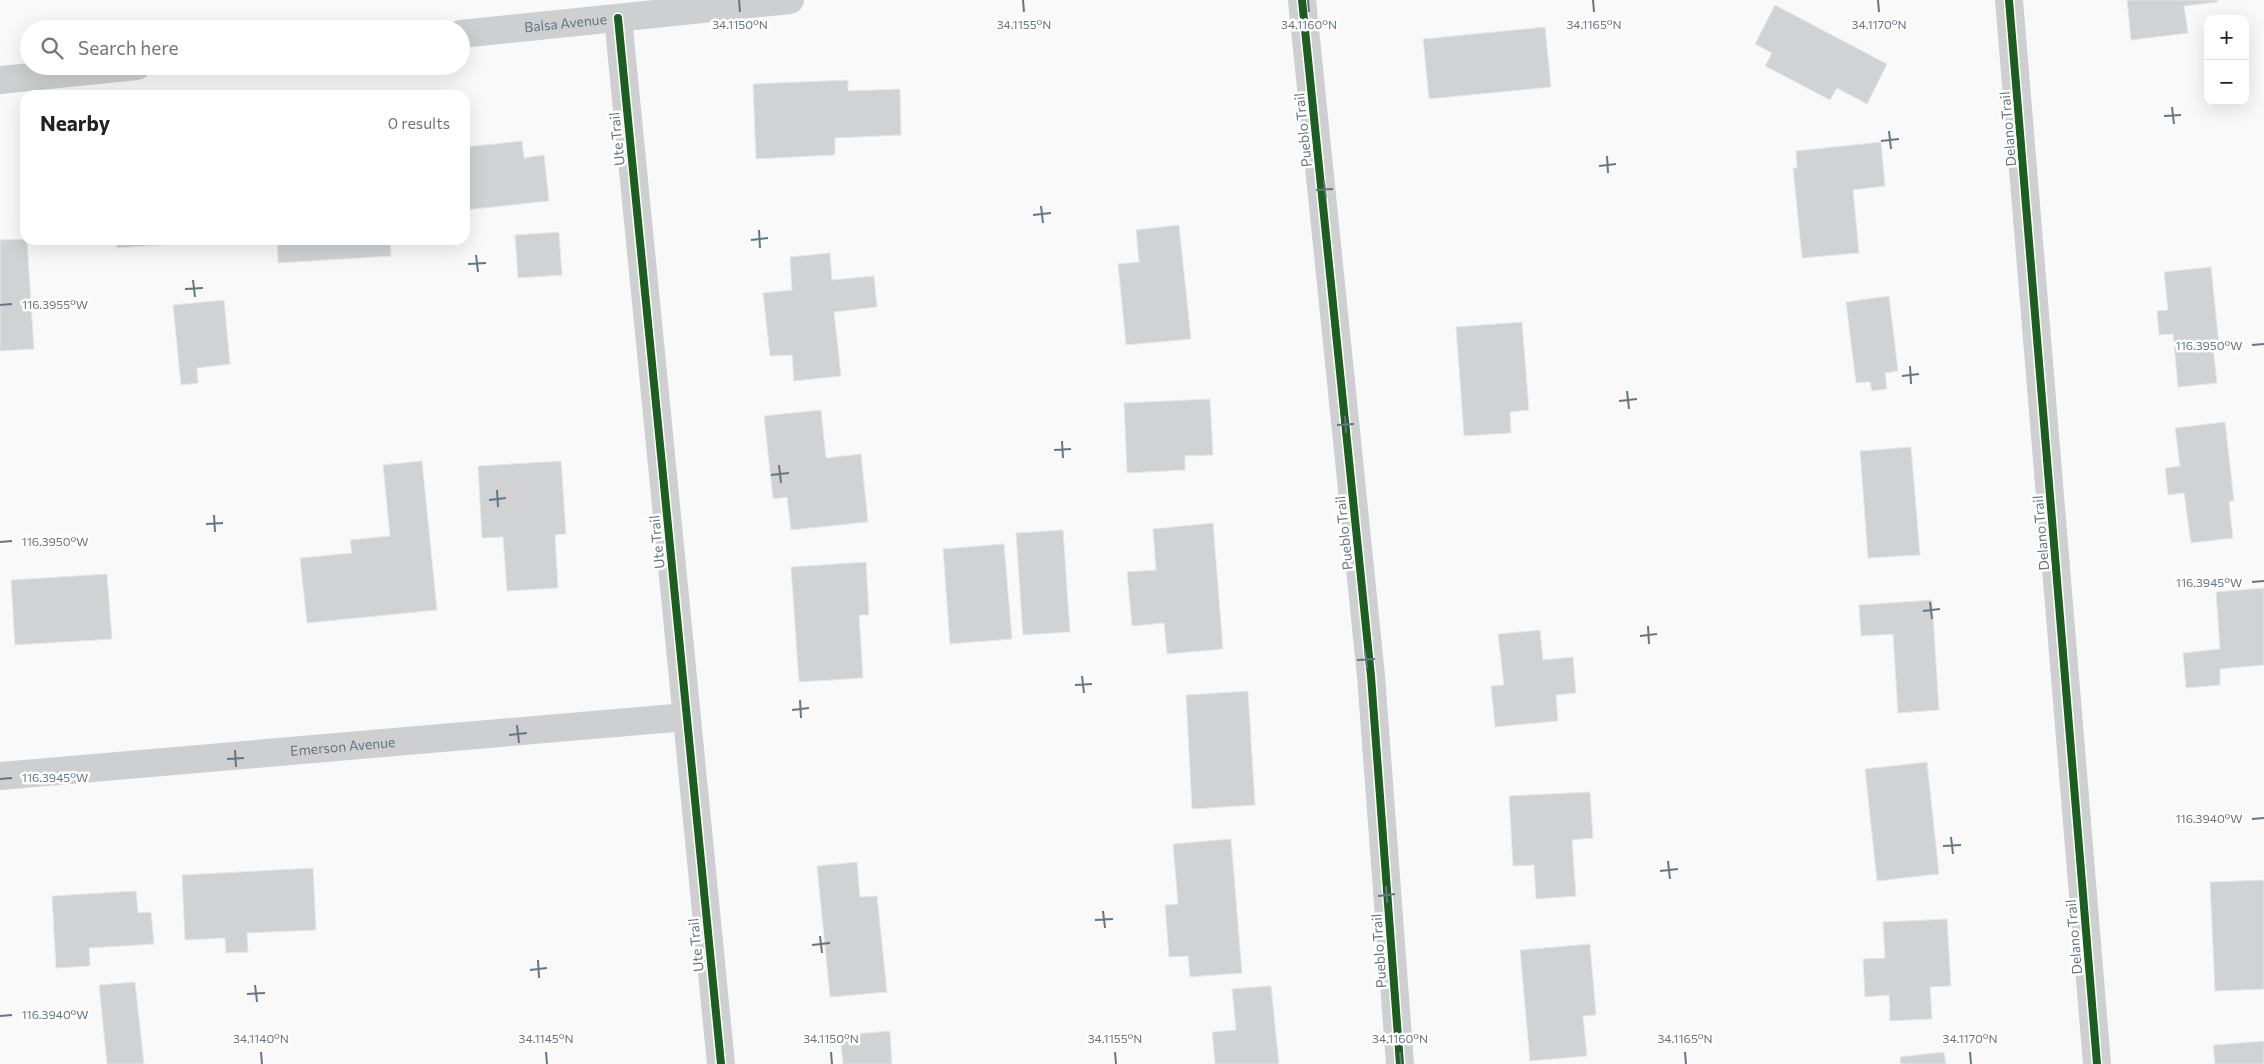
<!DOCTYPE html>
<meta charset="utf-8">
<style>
body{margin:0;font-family:Commissioner,sans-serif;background:#f6f6f6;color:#202124}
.controls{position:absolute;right:15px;top:15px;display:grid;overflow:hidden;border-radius:10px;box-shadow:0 5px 20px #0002}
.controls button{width:45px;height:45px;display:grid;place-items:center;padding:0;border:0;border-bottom:1px solid #e0e0e0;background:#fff;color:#202124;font:25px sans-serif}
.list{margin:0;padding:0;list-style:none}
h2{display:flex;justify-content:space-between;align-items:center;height:65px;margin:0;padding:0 20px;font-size:21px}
h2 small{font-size:16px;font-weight:400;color:#757577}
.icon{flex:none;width:28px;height:28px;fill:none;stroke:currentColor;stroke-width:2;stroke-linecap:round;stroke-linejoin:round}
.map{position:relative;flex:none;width:2264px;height:1064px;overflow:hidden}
.search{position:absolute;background:#fff;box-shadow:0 5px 20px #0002;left:20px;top:20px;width:450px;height:55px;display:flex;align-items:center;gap:12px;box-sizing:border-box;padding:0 18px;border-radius:28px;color:#757577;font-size:19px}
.panel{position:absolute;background:#fff;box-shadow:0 5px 20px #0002;left:20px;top:90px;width:450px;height:155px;border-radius:15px}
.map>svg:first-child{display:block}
.building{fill:#d0d2d3;stroke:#e8e8e8}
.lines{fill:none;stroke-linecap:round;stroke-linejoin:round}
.street{stroke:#cecfd0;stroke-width:28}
.cycleway-casing{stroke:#fff;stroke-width:11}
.cycleway{stroke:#1b5e20;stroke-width:8}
.ticks{fill:none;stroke:#657683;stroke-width:2}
.labels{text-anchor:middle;stroke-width:5;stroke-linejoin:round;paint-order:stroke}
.street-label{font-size:14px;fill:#657683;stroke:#fff}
.ticks-label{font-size:12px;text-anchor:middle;fill:#657683;stroke:#fff;stroke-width:5;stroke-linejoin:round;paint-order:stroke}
</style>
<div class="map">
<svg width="2264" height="1064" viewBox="0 0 2264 1064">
<rect width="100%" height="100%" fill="#f9f9f9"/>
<path class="building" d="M2127,0h90l1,2 -34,4 4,27 -57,7z
M1775,5l112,59 -20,40 -30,-16 -7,12 -65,-34 7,-13 -17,-9z
M1545,27l6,60 -122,12 -6,-60z
M848,80v11l52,-2 1,46 -66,3v17l-79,4 -3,-75z
M522,141l2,17 20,-3 5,46 -84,9v-63z
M1881,142l4,44 -32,4 6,63 -57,5 -9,-90h4l-1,-17z
M1179,225l12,114 -65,6 -8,-81 21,-2 -3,-32z
M559,232l3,43 -44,3 -3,-43z
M25,239l2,1 7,109 -34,2v-111z
M116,240h57v4l-56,4z
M277,240h113l1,16 -113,7z
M830,253l2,27 42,-4 3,31 -43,5 7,64 -47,5 -2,-26 -22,1 -7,-63 29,-3 -2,-33z
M2211,267l8,79h-6l4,37 -39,4 -5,-53 -14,1 -2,-24 11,-1 -4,-38z
M1889,296l9,75 -13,2 2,16 -15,2 -2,-9 -14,1 -10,-81z
M224,300l6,64 -33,4 1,15 -17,2 -8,-80z
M1522,322l7,88 -19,2 1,21 -47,3 -8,-109z
M1210,399l3,56 -28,1v14l-58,3 -3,-70z
M821,410l5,48 35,-4 7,68 -77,8 -4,-33 -14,2 -9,-83z
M2225,422l9,79h-5l4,37 -42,5 -7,-50 -16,2 -3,-27 15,-2 -5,-38z
M1911,447l9,108 -52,3 -8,-107z
M422,461l15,149 -130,13 -7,-65 52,-5 -2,-13 40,-4 -7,-71z
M561,461l5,73 -11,1 3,53 -51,3 -4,-54 -21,1 -4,-72z
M1213,523l10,126 -56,5 -3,-31 -32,3 -5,-54 29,-2 -3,-41z
M1063,530l7,102 -47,3 -7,-102z
M1004,544l8,95 -62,5 -7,-95z
M866,562l3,53h-10l4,63 -64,4 -8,-115z
M107,574l5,65 -97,6 -4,-65z
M2264,588v77l-44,4v16l-34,3 -3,-35 37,-4 -4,-57z
M1932,600l7,110 -41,3 -5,-79 -32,2 -2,-31z
M1540,630l3,30 30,-3 3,36 -20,2 2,26 -63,6 -4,-41 13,-1 -6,-51z
M1248,691l7,114 -63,4 -6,-114z
M1927,762l12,112 -62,7 -12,-112z
M1590,792l3,46 -21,2 4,56 -40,3 -2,-34 -21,1 -4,-70z
M1231,839l11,134 -52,4 -2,-21 -19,1 -4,-52 13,-1 -5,-60z
M857,862l3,35 17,-1 10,96 -57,5 -13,-131z
M313,868l3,62 -69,3 1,19 -22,1 -1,-15 -40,2 -3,-65z
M2264,880v109l-49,2 -5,-109z
M136,891l2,22 13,-1 3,32 -65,4 1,18 -34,2 -4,-72z
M1947,919l4,67 -21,1 2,32 -42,2 -1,-26 -24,2 -2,-38 22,-1 -2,-36z
M1590,944l6,71 -13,1 4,40 -57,5 -10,-111z
M135,982l9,82h-37l-8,-79z
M1271,986l8,78h-64l-3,-32 24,-2 -4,-41z
M890,1031l2,33h-49l-3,-29z
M2264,1041v23h-49l-2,-19z
M1944,1052l2,12h-45l-1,-7z"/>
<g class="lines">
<g class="street">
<path d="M1302,0l69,676 29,388"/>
<path d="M2009,0l88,1064"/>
<path d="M618,18l103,1046"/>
<path id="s1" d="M461,34l329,-34"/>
<path d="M0,80l137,-14"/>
<path id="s2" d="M0,776l686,-59"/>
</g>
<g class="cycleway-casing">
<path id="cycleway" d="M1302,0l69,676 29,388
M2009,0l88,1064
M618,18l103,1046"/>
</g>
<use href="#cycleway" class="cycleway"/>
</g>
<path class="ticks" d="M739,0l1,12M1023,0l1,12M1308,0l1,12M1593,0l1,12M1878,0l1,12M2172,107l2,17M2164,116l17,-1M1889,131l2,18M1881,141l18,-2M1607,156l1,17M1599,166l17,-2M1324,181l2,17M1316,190l17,-1M1041,206l2,17M1033,215l18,-2M759,230l1,18M751,240l17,-2M476,255l2,17M468,264l18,-1M193,280l2,17M185,289l18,-1M0,305l12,-1M2252,345l12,-1M1910,366l1,18M1902,376l17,-2M1627,391l2,18M1619,401l18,-2M1345,416l1,17M1337,425l17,-1M1062,441l1,17M1054,450l17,-1M779,465l2,18M771,475l18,-2M497,490l1,17M489,500l17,-2M214,515l1,17M206,524l17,-1M0,542l12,-1M2252,582l12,-1M1930,602l2,17M1923,611l17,-2M1648,626l1,18M1640,636l17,-2M1365,651l2,17M1357,660l18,-1M1082,676l2,17M1075,685l17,-1M800,700l1,18M792,710l17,-2M517,725l2,18M509,735l18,-2M235,750l1,17M227,759l17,-1M0,779l12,-1M2252,819l12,-1M1951,837l2,17M1943,846l18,-1M1668,861l2,18M1660,871l18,-2M1386,886l1,17M1378,896l17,-2M1103,911l2,17M1095,920l18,-1M820,936l2,17M812,945l18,-2M538,960l1,18M530,970l17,-2M255,985l2,17M247,994l18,-1M0,1016l12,-1M261,1052l1,12M546,1052l1,12M831,1052l1,12M1115,1052l1,12M1400,1052l1,12M1685,1052l1,12M1970,1052l1,12"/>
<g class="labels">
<g class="street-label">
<text dy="5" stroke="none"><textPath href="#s1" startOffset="105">Balsa Avenue</textPath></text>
<text transform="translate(2008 129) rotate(-95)" y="5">Delano Trail</text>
<text transform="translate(1303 130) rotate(-96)" y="5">Pueblo Trail</text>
<text transform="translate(617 139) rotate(-96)" y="5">Ute Trail</text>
<text transform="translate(1344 533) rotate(-96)" y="5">Pueblo Trail</text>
<text transform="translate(2041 533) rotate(-95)" y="5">Delano Trail</text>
<text transform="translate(657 542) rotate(-96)" y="5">Ute Trail</text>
<text dy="5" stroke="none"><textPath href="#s2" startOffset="344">Emerson Avenue</textPath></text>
<text transform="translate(2074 937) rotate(-95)" y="5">Delano Trail</text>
<text transform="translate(696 945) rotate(-96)" y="5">Ute Trail</text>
<text transform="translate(1379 951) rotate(-94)" y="5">Pueblo Trail</text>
</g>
</g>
<g class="ticks-label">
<text x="740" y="29">34.1150°N</text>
<text x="1024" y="29">34.1155°N</text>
<text x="1309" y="29">34.1160°N</text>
<text x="1594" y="29">34.1165°N</text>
<text x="1879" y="29">34.1170°N</text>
<text x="55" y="309">116.3955°W</text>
<text x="2209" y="350">116.3950°W</text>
<text x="55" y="546">116.3950°W</text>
<text x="2209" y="587">116.3945°W</text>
<text x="55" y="782">116.3945°W</text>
<text x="2209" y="823">116.3940°W</text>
<text x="55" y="1019">116.3940°W</text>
<text x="261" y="1043">34.1140°N</text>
<text x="546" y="1043">34.1145°N</text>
<text x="831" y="1043">34.1150°N</text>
<text x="1115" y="1043">34.1155°N</text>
<text x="1400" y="1043">34.1160°N</text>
<text x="1685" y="1043">34.1165°N</text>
<text x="1970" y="1043">34.1170°N</text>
</g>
</svg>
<div class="controls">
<button>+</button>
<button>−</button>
</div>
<div class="search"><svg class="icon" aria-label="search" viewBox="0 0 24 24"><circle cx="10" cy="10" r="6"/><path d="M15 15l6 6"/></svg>Search here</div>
<section class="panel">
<h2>Nearby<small>0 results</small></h2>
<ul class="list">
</ul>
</section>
</div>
